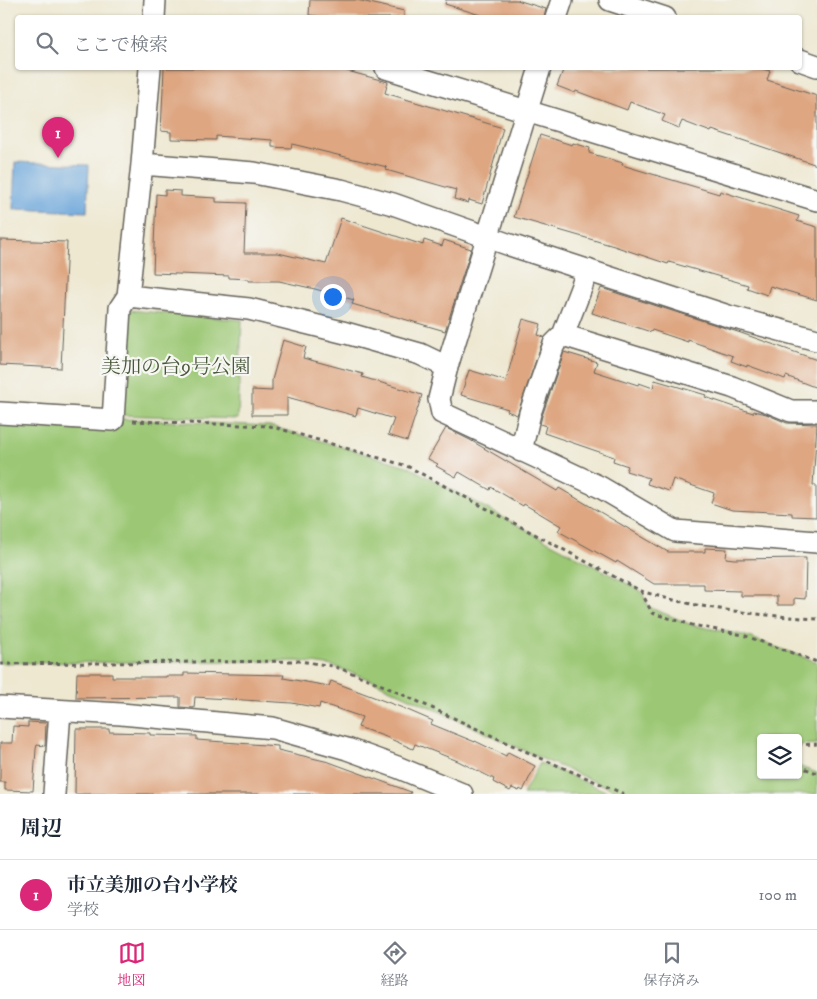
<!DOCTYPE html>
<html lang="ja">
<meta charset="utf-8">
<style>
body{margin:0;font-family:"IM FELL DW Pica","Noto Serif JP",serif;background:#f6f6f7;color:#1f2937}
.controls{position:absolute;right:15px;bottom:15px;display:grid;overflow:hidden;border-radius:5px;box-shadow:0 1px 4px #0004}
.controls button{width:45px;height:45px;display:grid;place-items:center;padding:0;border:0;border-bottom:1px solid #e0e1e3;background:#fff;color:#1f2937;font:25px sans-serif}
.you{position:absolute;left:332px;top:296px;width:18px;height:18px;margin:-12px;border:4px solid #fff;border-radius:50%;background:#1a73e8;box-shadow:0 0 0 8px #1a73e833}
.badge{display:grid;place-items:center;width:32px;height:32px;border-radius:50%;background:#db2777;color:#fff;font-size:16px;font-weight:700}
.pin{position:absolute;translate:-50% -41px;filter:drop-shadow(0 1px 2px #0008)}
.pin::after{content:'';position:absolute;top:26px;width:18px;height:15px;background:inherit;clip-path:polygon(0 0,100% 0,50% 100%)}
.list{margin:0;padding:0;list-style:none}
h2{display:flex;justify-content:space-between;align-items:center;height:65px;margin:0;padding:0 20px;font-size:21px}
h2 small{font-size:16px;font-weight:400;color:#747a83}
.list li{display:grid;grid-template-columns:32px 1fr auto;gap:15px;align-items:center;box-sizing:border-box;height:70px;padding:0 20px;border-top:1px solid #e0e1e3}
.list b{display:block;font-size:19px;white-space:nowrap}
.list p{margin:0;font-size:16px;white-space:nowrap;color:#747a83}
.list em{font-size:16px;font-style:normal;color:#747a83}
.icon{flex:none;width:28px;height:28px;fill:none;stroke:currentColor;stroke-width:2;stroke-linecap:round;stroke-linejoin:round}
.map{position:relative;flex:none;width:817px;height:794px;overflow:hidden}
.search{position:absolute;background:#fff;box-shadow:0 1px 4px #0004;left:15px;right:15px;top:15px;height:55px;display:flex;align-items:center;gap:12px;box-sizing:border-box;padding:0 18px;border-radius:5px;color:#747a83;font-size:19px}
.sheet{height:135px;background:#fff}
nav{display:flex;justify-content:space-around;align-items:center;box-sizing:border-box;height:70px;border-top:1px solid #e0e1e3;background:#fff;font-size:14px;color:#747a83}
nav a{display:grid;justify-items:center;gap:2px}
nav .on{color:#db2777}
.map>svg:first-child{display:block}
.green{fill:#9cc875;stroke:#5c7248}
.water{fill:#6aa5da;stroke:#43607b}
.building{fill:#dea681}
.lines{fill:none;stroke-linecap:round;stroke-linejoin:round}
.minor-casing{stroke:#66635b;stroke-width:24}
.path{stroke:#66635b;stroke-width:3;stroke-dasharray:4 4;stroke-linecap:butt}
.minor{stroke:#fff;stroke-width:21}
.labels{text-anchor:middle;stroke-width:4.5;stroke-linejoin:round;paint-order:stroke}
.park-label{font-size:20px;fill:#49583b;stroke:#f6f6f2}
</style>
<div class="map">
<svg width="817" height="794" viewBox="0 0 817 794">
<rect width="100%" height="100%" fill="#f6f6f2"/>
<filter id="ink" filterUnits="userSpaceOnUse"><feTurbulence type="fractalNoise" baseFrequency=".02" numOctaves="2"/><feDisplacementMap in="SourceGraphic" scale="10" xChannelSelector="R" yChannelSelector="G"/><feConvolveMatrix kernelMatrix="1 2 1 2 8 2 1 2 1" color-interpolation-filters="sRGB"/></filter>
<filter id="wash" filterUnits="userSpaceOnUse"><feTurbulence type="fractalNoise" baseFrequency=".0096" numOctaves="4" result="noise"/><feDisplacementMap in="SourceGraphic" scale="20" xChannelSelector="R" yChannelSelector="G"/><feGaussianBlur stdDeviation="1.12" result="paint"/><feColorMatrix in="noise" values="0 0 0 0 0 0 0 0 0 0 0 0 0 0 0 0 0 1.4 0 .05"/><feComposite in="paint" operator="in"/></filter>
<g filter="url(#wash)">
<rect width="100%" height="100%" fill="#eee8d1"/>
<path class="green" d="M128,310l114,10 -4,99 -119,-4z
M0,413l270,13 137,40 234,125 8,16 43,18 51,10 74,27v82l-19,1v-7h-37v37h37v-9l19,7v21h-193l-86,-37 -167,-77 -38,-14 -35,-5 -298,2z
M540,763l73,31h-90z"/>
<path class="water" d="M15,162l74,3 -2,47 -74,-3z"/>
<g id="blocks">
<path class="building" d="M310,0h47l47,11v7h-87v-2l-8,-1z
M446,0h71l29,9 -2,9h-54l-45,-14z
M164,68h172l52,14 -3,11 118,35 -21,76 -13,-4 -1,3 -14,-4 2,-9 -70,-20 1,-3 -95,-23 -1,4 -19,-1v-7l-56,-4v4l-45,-1v-7l-10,-1z
M564,68h195l11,3 -3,9 50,16v69l-105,-35 -1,2 -29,-11 -3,7 -17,-7 3,-6 -35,-13 -3,8 -51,-19 -1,2 -18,-7z
M540,135l32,10 1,-2 17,5 -1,5 34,10 -1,2 97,29 1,-3 79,25 -2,5 20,6v73l-47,-14 -3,9 -20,-7 1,-3 -79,-23 -1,2 -54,-18 -100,-29z
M165,190l16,1v5l35,2v4l30,1 -2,50h34l48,11 15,-46 82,27 1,-5 18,6 2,-6 27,9 -26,82 -93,-27 2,-4 -39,-11 -36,-8h-30v-2l-20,-1v-2l-76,-3 3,-79 9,1z
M0,240l67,2 -6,126 -61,-3z
M601,288l140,45 76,27v28l-31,-12 -1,3 -38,-14v2l-16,-6 2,-5 -45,-16v2l-36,-12 -1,2 -59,-19z
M523,319l18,5 -3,11 6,2 -27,78 -10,-4 1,-2 -47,-14 8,-25 37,11z
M283,340l23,7 -3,11 60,16 -1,3 60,18 -15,46 -19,-6 6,-16 -36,-11 -2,8 -69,-19v18h-35v-25l20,1v-11z
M564,352l33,10 -3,9 44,14 1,-2 14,5 2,-8 51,15 -1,2 48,16 1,-2 12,3 21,9 30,1 -4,61h3v32l-24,-1v-3l-60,-3 -21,-7 3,-10 -41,-14 -4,12 -22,-7 2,-6 -23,-7 2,-5 -15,-5 1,-4 -70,-24 2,-7 -6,-2 2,-8z
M446,428l24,12 87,51 2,-3 109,64h37v-4l22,1 -1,9 8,1 72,-1 -1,41 -11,-1v7h-17v-9h-36v-5l-37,-1v-6h-50l-37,-23 -1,2 -58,-32 3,-5 -37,-22 -1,2 -32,-19 -1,3 -31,-18 -3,5 -20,-11 2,-2 -10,-5z
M77,673h35v4h54v-1h18v-3l100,2 -1,3 46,8 2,-5 72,27 30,13 -2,3 44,18v-1l31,15 2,-4 27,14 -12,25 -3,-2 -1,2 -7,-3 -2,3 -17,-9 1,-3 -36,-18 -43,-17 -2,5 -27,-12 -28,-10 4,-10 -42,-14 -1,5 -27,-5 -97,-6 -1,11 -14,-1v-10l-104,1z
M28,722l18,1 -1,23 -8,-1 -1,4 -3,42 -28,-1v-8h-5v-39h12l1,-17 15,1z
M76,729h33v3l41,1v2l47,1v4l81,6v4l51,12 82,30 -1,2h-335z"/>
</g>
</g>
<g filter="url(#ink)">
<use href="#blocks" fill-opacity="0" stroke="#66635b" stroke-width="1"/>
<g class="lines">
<g class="minor-casing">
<path id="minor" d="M610,0l55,18
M154,18l1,-18
M556,18l6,-18
M800,60l17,6
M386,68l431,132
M540,68l-93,299 -8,32 3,14 158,74 75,44 142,11
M142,164l112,9 87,17 52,14 117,41 218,71 89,24
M588,270l-25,65 169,52 59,24h26
M128,296l121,13 97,24 74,21 27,13
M0,413l113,7 7,-112 8,-12 14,-132 8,-96
M521,451l9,-38 24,-69 9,-9
M0,707l121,7 152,14 74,21 50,18 65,27
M54,794l6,-83"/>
</g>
<path class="path" d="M133,421l137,5 137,40 234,125c57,18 116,24 176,28
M641,591l11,22 40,12 51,10 74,27
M0,664l299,-3 34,5 38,14 167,77 86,37
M798,745l19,-1
M798,766l19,7"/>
<use href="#minor" class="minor"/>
</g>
</g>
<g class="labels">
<g class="park-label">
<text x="176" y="373">美加の台9号公園</text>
</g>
</g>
</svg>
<div class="controls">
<button><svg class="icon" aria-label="layers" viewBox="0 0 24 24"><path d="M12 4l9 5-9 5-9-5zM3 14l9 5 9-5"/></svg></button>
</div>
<div class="you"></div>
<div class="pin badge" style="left:58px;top:158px">1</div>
<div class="search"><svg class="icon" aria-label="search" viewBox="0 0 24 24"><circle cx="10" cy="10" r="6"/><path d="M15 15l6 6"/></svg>ここで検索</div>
</div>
<section class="sheet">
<h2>周辺<small></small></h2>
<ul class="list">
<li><span class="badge">1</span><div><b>市立美加の台小学校</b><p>学校</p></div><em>100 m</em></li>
</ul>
</section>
<nav>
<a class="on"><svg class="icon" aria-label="map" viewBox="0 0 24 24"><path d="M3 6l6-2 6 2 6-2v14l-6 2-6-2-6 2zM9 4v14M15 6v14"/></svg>地図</a>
<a><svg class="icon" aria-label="directions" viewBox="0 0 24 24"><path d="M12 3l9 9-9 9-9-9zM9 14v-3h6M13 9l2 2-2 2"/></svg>経路</a>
<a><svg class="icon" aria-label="saved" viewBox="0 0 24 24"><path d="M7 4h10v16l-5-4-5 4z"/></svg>保存済み</a>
</nav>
